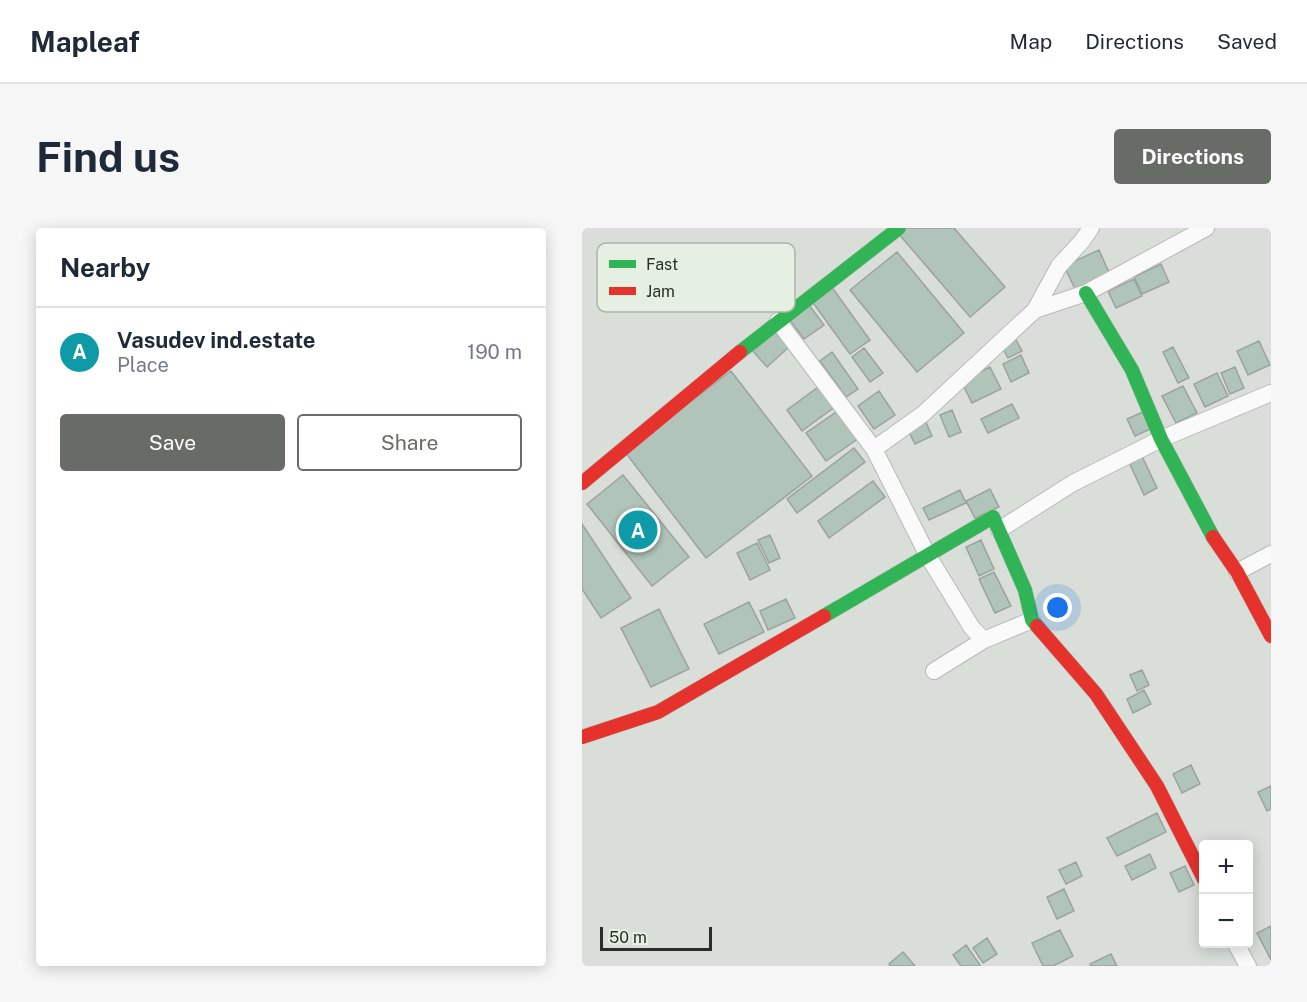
<!DOCTYPE html>
<meta charset="utf-8">
<style>
body{margin:0;font-family:"Public Sans",sans-serif;background:#f6f6f7;color:#1f2937}
.controls{position:absolute;right:18px;bottom:18px;display:grid;overflow:hidden;border-radius:6px;box-shadow:0 3px 15px #0003}
.controls button{width:54px;height:54px;display:grid;place-items:center;padding:0;border:0;border-bottom:2px solid #e0e1e3;background:#fff;color:#1f2937;font:30px sans-serif}
.scale{position:absolute;left:18px;bottom:15px;width:112px;box-sizing:border-box;padding-left:6px;border:3px solid #2a2e29;border-top:0;font-size:16px;line-height:21px;white-space:nowrap;color:#2a2e29;-webkit-text-stroke:4px #e5efe2;paint-order:stroke}
.you{position:absolute;left:476px;top:380px;width:21px;height:21px;margin:-15px;border:4px solid #fff;border-radius:50%;background:#1a73e8;box-shadow:0 0 0 9px #1a73e833}
.badge{display:grid;place-items:center;width:39px;height:39px;border-radius:50%;background:#676c66;color:#fff;font-size:20px;font-weight:700}
.pin{position:absolute;translate:-50% -50%;border:3px solid #fff;box-shadow:0 2px 6px #0006}
.list{margin:0;padding:0;list-style:none}
h2{display:flex;justify-content:space-between;align-items:center;height:78px;margin:0;padding:0 24px;font-size:26px}
h2 small{font-size:20px;font-weight:400;color:#747a83}
.list li{display:grid;grid-template-columns:39px 1fr auto;gap:18px;align-items:center;box-sizing:border-box;height:90px;padding:0 24px;border-top:2px solid #e0e1e3}
.list b{display:block;font-size:22px;white-space:nowrap}
.list p{margin:0;font-size:20px;white-space:nowrap;color:#747a83}
.list em{font-size:20px;font-style:normal;color:#747a83}
.actions{display:flex;gap:12px;padding:18px 24px}
.actions a{flex:1;padding:14px 0;border:2px solid #676c66;border-radius:6px;text-align:center;font-size:21px;color:#676c66}
.actions .main{background:#676c66;color:#fff}
.map{position:relative;flex:none;width:689px;height:738px;overflow:hidden;border-radius:6px}
header{display:flex;align-items:center;gap:36px;box-sizing:border-box;height:84px;padding:0 30px;background:#fff;border-bottom:2px solid #e0e1e3}
header strong{font-size:28px}
nav{display:flex;gap:33px;margin-inline-start:auto;font-size:21px}
.intro{display:flex;align-items:center;justify-content:space-between;box-sizing:border-box;height:144px;padding:0 36px}
h1{margin:0;font-size:42px}
.button{padding:15px 27px;border-radius:6px;background:#676c66;color:#fff;font-size:21px;font-weight:700}
main{display:flex;gap:36px;padding:0 36px}
aside{flex:1;background:#fff;border-radius:6px;box-shadow:0 3px 15px #0003}
.map>svg:first-child{display:block}
.building{fill:#b0c4ba;stroke:#9ca29e;stroke-width:1.5}
.lines{fill:none;stroke-linecap:round;stroke-linejoin:round}
.street-casing{stroke:#b6bbb5;stroke-width:18}
.fast-casing{stroke:#b6bbb5;stroke-width:15}
.jam-casing{stroke:#b6bbb5;stroke-width:15}
.street{stroke:#f9faf9;stroke-width:16}
.fast{stroke:#30b455;stroke-width:14}
.jam{stroke:#e5322d;stroke-width:14}
.key{fill:#e5efe2;stroke:#adb5aa;stroke-width:1.5}
.key-label{font-size:16px;fill:#2a2e29}
</style>
<header>
<strong>Mapleaf</strong>
<nav><a>Map</a><a>Directions</a><a>Saved</a></nav>
</header>
<div class="intro"><h1>Find us</h1><a class="button">Directions</a></div>
<main>
<aside>
<h2>Nearby<small></small></h2>
<ul class="list">
<li><span class="badge" style="background:#0f9aa8">A</span><div><b>Vasudev ind.estate</b><p>Place</p></div><em>190 m</em></li>
</ul>
<div class="actions"><a class="main">Save</a><a>Share</a></div>
</aside>
<div class="map">
<svg width="689" height="738" viewBox="0 0 689 738">
<rect width="100%" height="100%" fill="#d9dfd8"/>
<path class="building" d="M322,0h50l51,59 -35,30 -72,-84z
M517,22l12,27 -34,16 -13,-27z
M315,24l67,81 -47,39 -67,-82z
M579,36l8,18 -27,12 -8,-17z
M552,51l8,17 -26,12 -8,-17z
M249,58l39,54 -20,14 -39,-54z
M227,77l15,20 -20,14 -15,-20z
M195,103l13,15 -23,21 -14,-16z
M433,110l7,13 -14,7 -7,-13z
M677,113l11,24 -22,10 -11,-24z
M591,119l16,31 -11,5 -15,-31z
M282,120l19,25 -13,9 -18,-25z
M250,124l26,37 -12,8 -26,-36z
M439,127l8,18 -18,9 -8,-18z
M408,139l11,22 -29,14 -11,-22z
M653,139l9,21 -14,6 -9,-21z
M149,143l81,105 -106,82 -81,-106z
M635,145l11,23 -23,11 -11,-23z
M239,157l15,21 -34,25 -15,-21z
M601,158l14,27 -21,10 -14,-27z
M297,163l16,24 -21,14 -16,-23z
M430,176l7,14 -31,15 -7,-14z
M257,182l20,28 -33,23 -20,-28z
M370,182l9,22 -12,5 -9,-22z
M561,184l7,17 -15,7 -8,-17z
M343,192l7,16 -17,8 -8,-16z
M272,220l11,14 -68,51 -10,-14z
M560,228l15,32 -13,7 -15,-33z
M41,247l66,82 -37,29 -65,-82z
M291,253l12,16 -56,41 -11,-17z
M408,261l9,18 -24,11 -9,-17z
M378,262l6,13 -37,17 -6,-12z
M0,296l49,74 -30,20 -19,-29z
M188,307l10,23 -11,5 -11,-23z
M399,312l13,29 -15,7 -13,-29z
M175,315l13,27 -20,10 -13,-27z
M412,344l17,34 -16,7 -16,-34z
M204,371l9,19 -27,12 -8,-19z
M167,374l15,30 -45,22 -15,-30z
M77,381l30,60 -38,18 -30,-59z
M560,442l7,15 -12,6 -7,-16z
M562,462l7,14 -18,9 -6,-14z
M609,537l9,19 -18,9 -9,-19z
M689,558v23l-4,2 -9,-19z
M575,585l9,19 -49,24 -10,-18z
M568,626l6,14 -24,12 -7,-14z
M494,634l6,14 -16,8 -7,-14z
M603,638l9,19 -15,7 -9,-19z
M482,661l10,22 -17,8 -10,-22z
M689,698v34l-14,-27z
M478,702l13,26 -20,10h-10l-11,-23z
M405,710l10,16 -14,9 -10,-15z
M384,717l14,20 -1,1h-18l-8,-11z
M321,724l12,14h-25l-1,-2z
M529,726l6,12h-26l-1,-2z"/>
<g class="lines">
<g class="street-casing">
<path id="street" d="M453,82l51,-17 120,-65
M196,93l96,128 54,107 44,72 12,12
M292,221l49,-35 112,-104 24,-44 23,-25 9,-13
M417,302l74,-47 88,-44 110,-46
M655,344l34,-18
M352,443l50,-31 48,-20
M654,716l12,22"/>
</g>
<g class="fast-casing">
<path id="fast" d="M504,65l46,77 29,69 52,98
M158,124l159,-124
M242,388l169,-99 32,73 7,30 5,6"/>
</g>
<g class="jam-casing">
<path id="jam" d="M0,255l158,-131
M631,309l24,35 34,64
M455,398l59,68 61,92 47,93
M0,509l76,-25 166,-96"/>
</g>
<use href="#street" class="street"/>
<use href="#fast" class="fast"/>
<use href="#jam" class="jam"/>
</g>
<rect x="15" y="15" width="198" height="69" rx="9" class="key"/>
<rect x="27" y="32" width="27" height="8" fill="#30b455"/>
<rect x="27" y="59" width="27" height="8" fill="#e5322d"/>
<g class="key-label">
<text x="64" y="42">Fast</text>
<text x="64" y="69">Jam</text>
</g>
</svg>
<div class="controls">
<button>+</button>
<button>−</button>
</div>
<div class="scale">50 m</div>
<div class="you"></div>
<div class="pin badge" style="left:56px;top:302px;background:#0f9aa8">A</div>
</div>
</main>
